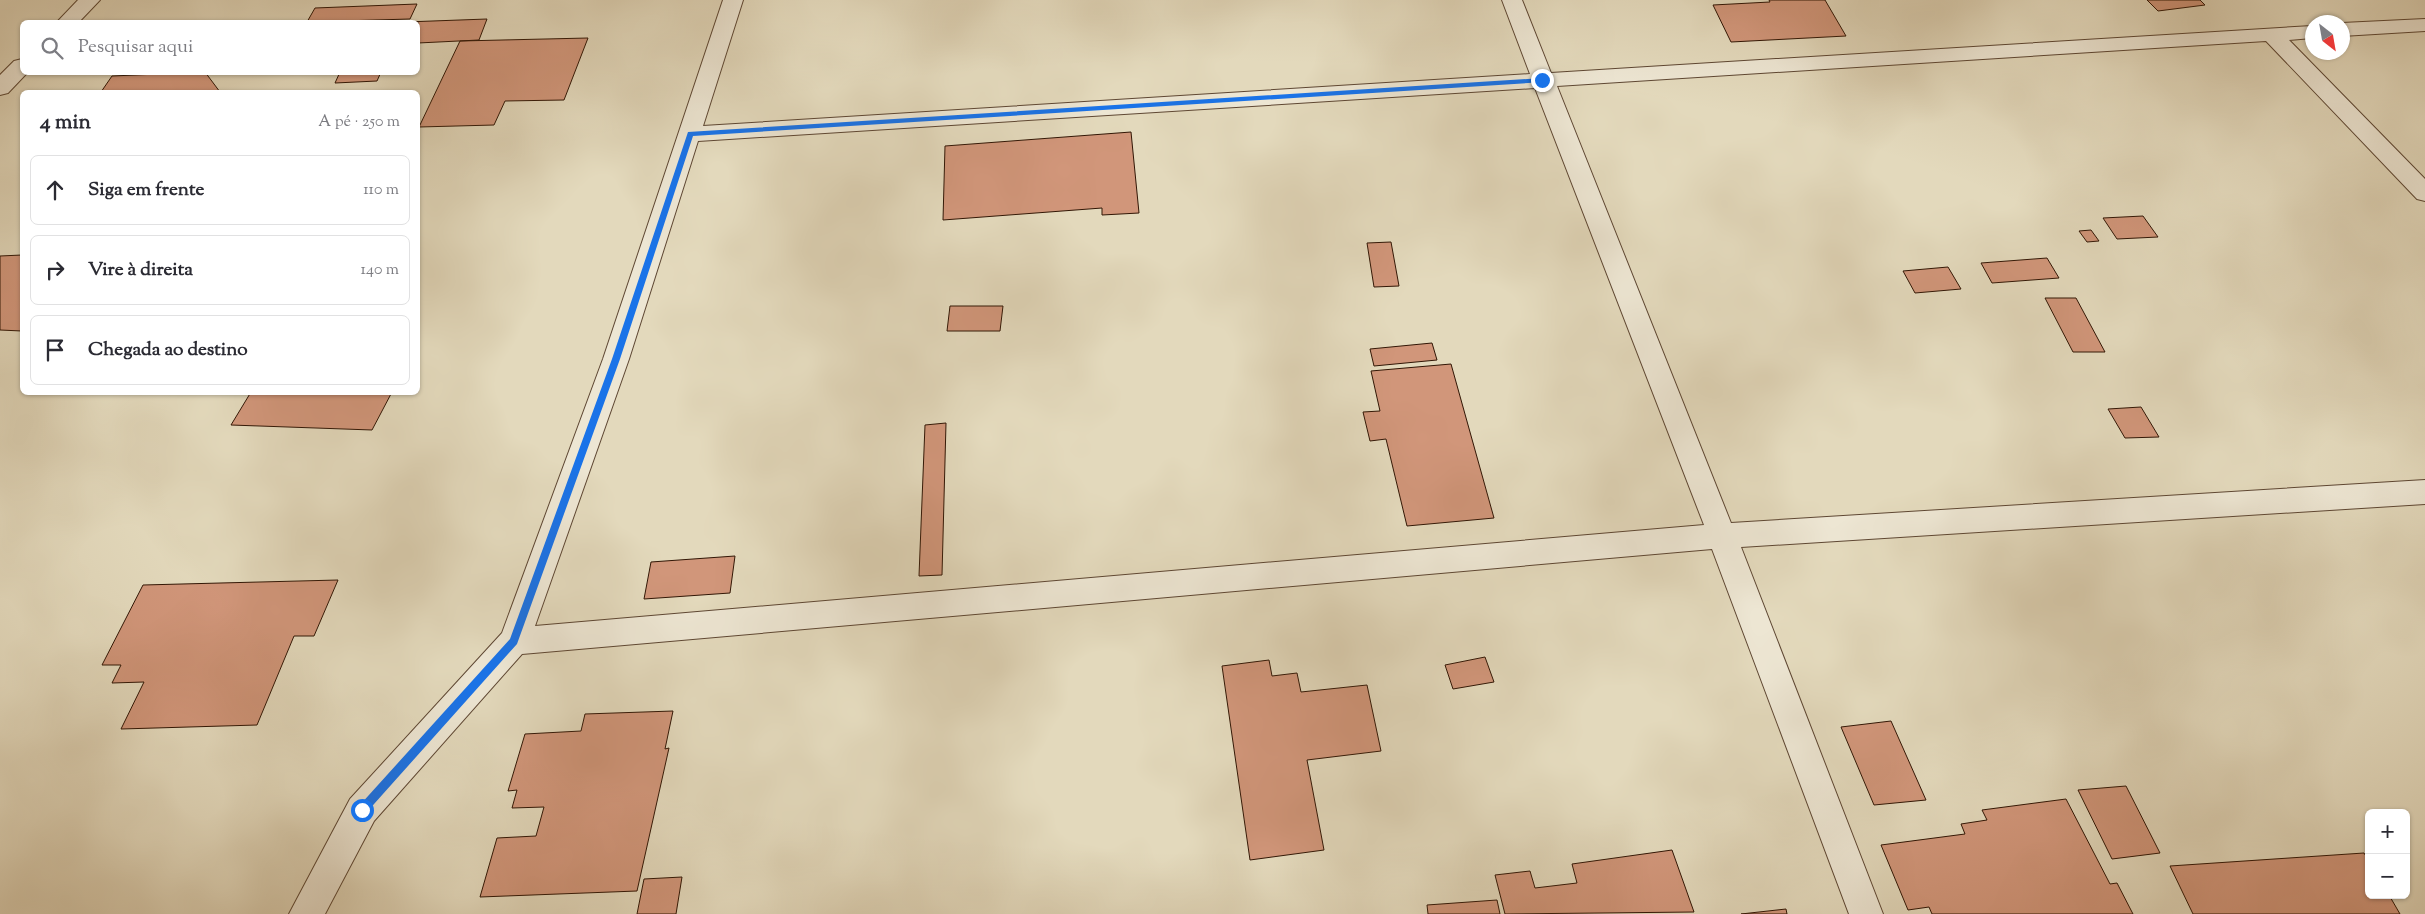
<!DOCTYPE html>
<html lang="pt">
<meta charset="utf-8">
<style>
body{margin:0;font-family:"Sorts Mill Goudy",serif;background:#f2f2f3;color:#2b2b33}
.controls{position:absolute;right:15px;bottom:15px;display:grid;overflow:hidden;border-radius:8px;box-shadow:0 1px 4px #0004}
.controls button{width:45px;height:45px;display:grid;place-items:center;padding:0;border:0;border-bottom:1px solid #e1e1e2;background:#fff;color:#2b2b33;font:25px sans-serif}
.compass{position:absolute;left:2305px;top:15px;width:45px;height:45px;border-radius:50%;background:#fff;box-shadow:0 1px 4px #0004;rotate:149deg}
.stop{position:absolute;width:15px;height:15px;margin:-11px;border:4px solid #1a73e8;border-radius:50%;background:#fff}
.stop.end{background:#1a73e8;border-color:#fff;box-shadow:0 1px 5px #0008}
.list{margin:0;padding:0;list-style:none}
h2{display:flex;justify-content:space-between;align-items:center;height:65px;margin:0;padding:0 20px;font-size:21px}
h2 small{font-size:16px;font-weight:400;color:#7c7c81}
.list li{display:grid;grid-template-columns:32px 1fr auto;gap:15px;align-items:center;box-sizing:border-box;height:70px;margin:0 10px 10px;padding:0 10px;border:1px solid #e1e1e2;border-radius:8px}
.list b{display:block;font-size:19px;white-space:nowrap}
.list em{font-size:16px;font-style:normal;color:#7c7c81}
.icon{flex:none;width:28px;height:28px;fill:none;stroke:currentColor;stroke-width:2;stroke-linecap:round;stroke-linejoin:round}
.map{position:relative;flex:none;width:2425px;height:914px;overflow:hidden}
.search{position:absolute;background:#fff;box-shadow:0 1px 4px #0004;left:20px;top:20px;width:400px;height:55px;display:flex;align-items:center;gap:12px;box-sizing:border-box;padding:0 18px;border-radius:8px;color:#7c7c81;font-size:19px}
.panel{position:absolute;background:#fff;box-shadow:0 1px 4px #0004;left:20px;top:90px;width:400px;height:305px;border-radius:8px}
.map>svg:first-child{display:block}
.building{fill:#d1967a;stroke:#311605}
.lines{fill:none;stroke-linecap:round;stroke-linejoin:round}
.minor-casing{stroke:#5e4733;stroke-width:2}
.minor{fill:#ede6d3;fill-rule:evenodd}
.route{fill:#1a73e8}
</style>
<div class="map">
<svg width="2425" height="914" viewBox="0 0 2425 914">
<rect width="100%" height="100%" fill="#e3d9bc"/>
<filter id="stains"><feTurbulence type="fractalNoise" baseFrequency=".004" numOctaves="4"/><feColorMatrix values="0 0 0 0 .2 0 0 0 0 .09 0 0 0 0 .02 0 0 0 .5 -.17"/></filter>
<radialGradient id="worn" r=".72"><stop offset=".6" stop-color="#630" stop-opacity="0"/><stop offset="1" stop-color="#630" stop-opacity=".3"/></radialGradient>
<path class="building" d="M1769,0h56l21,36 -115,6 -18,-37 57,-3z
M2147,0h53l5,5 -47,6z
M417,4l-7,15 -103,3 8,-14z
M487,19l-8,21 -61,3v-21h-13z
M588,38l-24,62 -59,1 -11,24 -75,2 41,-86z
M205,72l15,20h-119l11,-16z
M340,72h41l-4,9 -42,2z
M1131,132l8,81 -37,2v-7l-159,12 2,-74z
M2143,216l15,21 -41,2 -14,-21z
M2091,230l8,11 -12,1 -8,-11z
M1391,242l8,44 -25,1 -7,-44z
M22,255v76l-22,-1v-74z
M2047,258l12,20 -67,5 -11,-20z
M1948,267l13,22 -46,4 -12,-22z
M2045,298h31l29,54h-32z
M950,306h53l-3,25h-53z
M1432,343l5,17 -63,6 -4,-17z
M1451,364l43,154 -87,8 -21,-87 -16,2 -7,-29 17,-1 -9,-40z
M251,392h141l-20,38 -141,-5z
M2141,407l18,30 -34,1 -17,-29z
M946,423l-4,152 -23,1 6,-151z
M735,556l-5,37 -86,6 7,-37z
M338,580l-24,56h-20l-37,89 -136,4 23,-47 -32,1 9,-18h-19l41,-80z
M1485,657l9,25 -41,7 -8,-24z
M1269,660l3,16 25,-3 4,19 66,-7 14,66 -74,9 17,90 -74,10 -28,-194z
M673,711l-8,38 4,-1 -32,143 -157,6 17,-59 39,-2 8,-29 -32,1 5,-18 -9,1 17,-57 56,-3 4,-17z
M1891,721l35,79 -52,5 -33,-78z
M2126,786l34,67 -48,6 -34,-69z
M2066,799l44,85 7,-1 16,31h-201l-3,-7 -21,3 -27,-65 84,-11 -4,-10 26,-4 -5,-10z
M1672,850l22,62 -189,2 -10,-39 35,-4 5,17 42,-5 -5,-19z
M2364,853l5,8v34h20l11,19h-207l-23,-48z
M682,877l-6,37h-39l7,-35z
M1497,900l3,14h-72l-1,-9z
M1786,909l1,5h-46z"/>
<g class="lines">
<g class="minor-casing">
<path id="minor" d="M78,0h22l-21,22h-22z
M723,0h20l-40,126 827,-52 -28,-74h20l29,73 761,-47v12l-23,2 136,139v22l-8,-2 -151,-158 -709,45 174,437 694,-43v24l-684,43 142,367h-34l-137,-365 -1190,105 -148,167 -49,93h-36l61,-115 152,-166 101,-274zM1535,88l169,437 -1169,101 94,-267 69,-218z
M2425,19v12l-83,5v-13z
M22,59v13h6l-20,21 -8,2v-20l14,-14z"/>
</g>
<use href="#minor" class="minor"/>
</g>
<path class="route" d="M1542,78l2,4 -851,54 -73,223 -103,285 -151,169h-7v-7l151,-167 102,-280 76,-227z"/>
<rect width="100%" height="100%" filter="url(#stains)"/>
<rect width="100%" height="100%" fill="url(#worn)"/>
</svg>
<div class="controls">
<button>+</button>
<button>−</button>
</div>
<svg class="compass" viewBox="-18 -18 36 36"><path d="M0-13l5 13h-10z" fill="#e53935"/><path d="M0 13l5-13h-10z" fill="#7c7c81"/></svg>
<div class="stop" style="left:362px;top:810px"></div>
<div class="stop end" style="left:1542px;top:80px"></div>
<div class="search"><svg class="icon" aria-label="search" viewBox="0 0 24 24"><circle cx="10" cy="10" r="6"/><path d="M15 15l6 6"/></svg>Pesquisar aqui</div>
<section class="panel">
<h2>4 min<small>A pé · 250 m</small></h2>
<ul class="list">
<li><svg class="icon" aria-label="ahead" viewBox="0 0 24 24"><path d="M12 20V5M6 11l6-6 6 6"/></svg><div><b>Siga em frente</b></div><em>110 m</em></li>
<li><svg class="icon" aria-label="right" viewBox="0 0 24 24"><path d="M7 20v-9h11M14 6l5 5-5 5"/></svg><div><b>Vire à direita</b></div><em>140 m</em></li>
<li><svg class="icon" aria-label="arrive" viewBox="0 0 24 24"><path d="M6 21V4h12l-3 4 3 4H6"/></svg><div><b>Chegada ao destino</b></div></li>
</ul>
</section>
</div>
